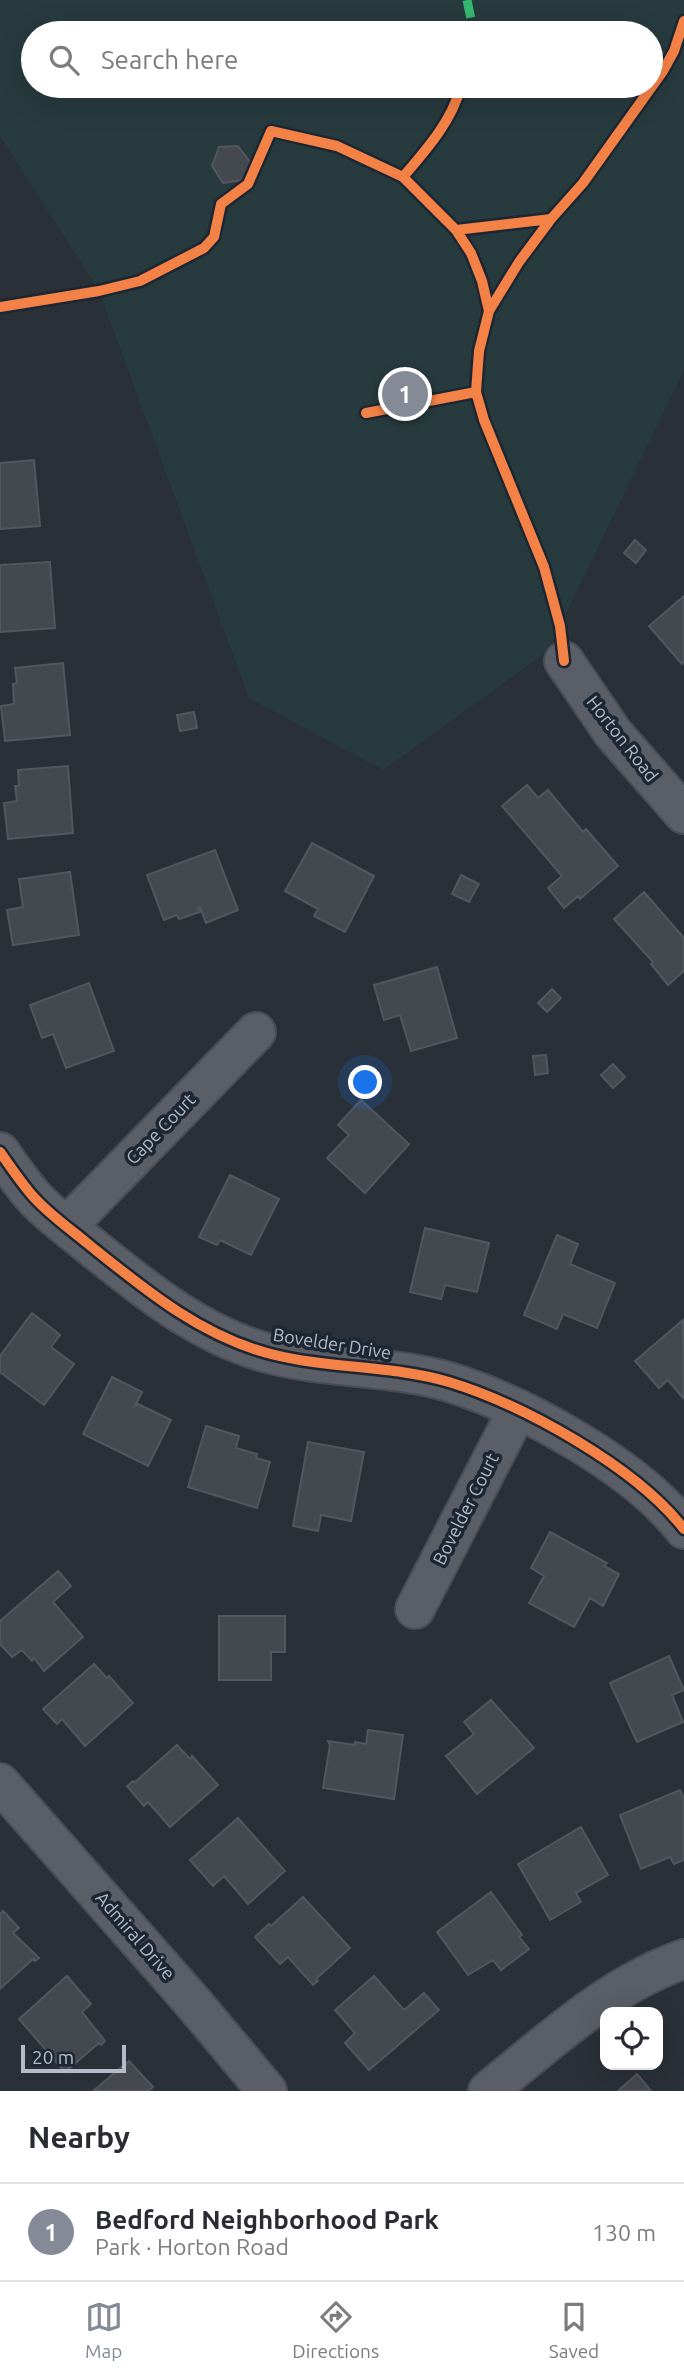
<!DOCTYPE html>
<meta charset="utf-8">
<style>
body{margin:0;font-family:Ubuntu,sans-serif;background:#f2f2f3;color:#2b2b33}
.controls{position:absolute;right:21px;bottom:21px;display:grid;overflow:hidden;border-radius:14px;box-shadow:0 7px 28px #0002}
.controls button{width:63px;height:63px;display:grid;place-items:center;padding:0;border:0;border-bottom:2px solid #e1e1e2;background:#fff;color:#2b2b33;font:35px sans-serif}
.scale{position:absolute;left:21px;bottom:18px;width:105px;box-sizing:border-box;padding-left:7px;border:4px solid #b4bcc9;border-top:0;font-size:19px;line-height:24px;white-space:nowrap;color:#b4bcc9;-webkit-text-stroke:5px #1d2633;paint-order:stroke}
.you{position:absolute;left:366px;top:1083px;width:24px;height:24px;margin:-18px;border:5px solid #fff;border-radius:50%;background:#1a73e8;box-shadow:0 0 0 10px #1a73e833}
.badge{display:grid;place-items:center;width:46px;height:46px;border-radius:50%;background:#848b96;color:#fff;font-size:23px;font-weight:700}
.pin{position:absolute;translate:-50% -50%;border:4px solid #fff;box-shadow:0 2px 7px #0006}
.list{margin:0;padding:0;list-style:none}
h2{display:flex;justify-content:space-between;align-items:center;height:91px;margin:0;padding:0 28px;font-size:30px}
h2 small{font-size:23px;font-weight:400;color:#7c7c81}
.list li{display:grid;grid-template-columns:46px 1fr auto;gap:21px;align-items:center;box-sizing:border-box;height:98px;padding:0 28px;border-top:2px solid #e1e1e2}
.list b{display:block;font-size:26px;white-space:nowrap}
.list p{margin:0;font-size:23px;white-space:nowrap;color:#7c7c81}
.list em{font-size:23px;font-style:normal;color:#7c7c81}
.icon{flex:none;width:38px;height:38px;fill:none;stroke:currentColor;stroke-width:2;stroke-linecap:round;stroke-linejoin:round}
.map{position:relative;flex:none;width:684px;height:2091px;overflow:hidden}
.search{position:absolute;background:#fff;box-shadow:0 7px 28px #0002;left:21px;right:21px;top:21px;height:77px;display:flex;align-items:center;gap:18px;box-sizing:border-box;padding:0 24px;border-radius:38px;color:#7c7c81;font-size:26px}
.sheet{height:189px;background:#fff}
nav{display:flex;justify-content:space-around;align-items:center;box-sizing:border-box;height:98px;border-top:2px solid #e1e1e2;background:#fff;font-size:19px;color:#7c7c81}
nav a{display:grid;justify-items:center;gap:4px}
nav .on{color:#848b96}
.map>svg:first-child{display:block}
.green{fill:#273a3e;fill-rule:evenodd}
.building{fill:#444950;stroke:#52575f;stroke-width:2}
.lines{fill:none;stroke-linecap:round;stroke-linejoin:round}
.street-casing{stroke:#484c53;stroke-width:42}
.street{stroke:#5a5e66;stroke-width:38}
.quiet{stroke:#33b770;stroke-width:9;stroke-dasharray:18 9;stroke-linecap:butt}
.cycleway-casing{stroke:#1d2633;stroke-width:15}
.cycleway{stroke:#f48246;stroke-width:10}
.labels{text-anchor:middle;stroke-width:7;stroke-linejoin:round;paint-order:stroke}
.street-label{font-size:18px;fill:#b4bcc9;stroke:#1d2633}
</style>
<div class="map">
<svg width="684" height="2091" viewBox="0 0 684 2091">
<rect width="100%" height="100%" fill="#2a3038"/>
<path class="green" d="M0,0h684v370l-136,281 -165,119 -134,-72 -150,-407 -99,-155zM33,33h618v53h-618z"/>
<path class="building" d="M238,146l12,16 -7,18 -20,3 -11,-17 7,-19z
M34,460l6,66 -40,3v-66z
M635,540l11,10 -10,13 -12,-10z
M50,562l5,66 -55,4v-67z
M684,596v65l-2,3 -33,-38z
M63,663l7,72 -65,6 -4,-35 13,-2 -1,-20 4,-1 -2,-15z
M194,712l3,16 -17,3 -3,-16z
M68,766l5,67 -65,6 -4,-36 13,-2 -2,-15h4l-1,-16z
M527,785l11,13 10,-8 35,42 3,-3 32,37 -38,33 -2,-3 -14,12 -16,-20 14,-12 -60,-70z
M312,843l62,33 -29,56 -31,-16 4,-7 -33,-18z
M215,850l23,60 -32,13 -6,-16 -2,1 2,4 -21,7 -2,-4 -13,5 -17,-45z
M70,872l9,63 -66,10 -6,-35 16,-3 -4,-28z
M461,875l18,9 -10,18 -17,-8z
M644,892l40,46v33l-16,14 -17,-21 2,-2 -39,-43z
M437,967l20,71 -46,13 -11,-36 -16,5 -10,-35z
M89,983l25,68 -48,17 -13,-34 -11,4 -12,-33z
M552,989l9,9 -14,14 -9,-9z
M546,1055l2,18 -13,2 -2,-19z
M613,1064l12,13 -12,11 -12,-13z
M361,1100l48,44 -44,49 -38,-35 22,-23 -11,-10z
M230,1175l49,24 -28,56 -31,-15 -3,5 -18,-8z
M425,1228l64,15 -12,49 -32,-7 -4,14 -31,-7z
M557,1235l21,9 -8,20 45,19 -18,45 -34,-14 -6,15 -33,-14z
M32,1313l28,22 -9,12 23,17 -30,41 -44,-33v-16z
M683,1320l1,77 -1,1 -15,-18 -9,8 -24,-27z
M112,1377l30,15 -7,14 3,-2 33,16 -23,46 -65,-32z
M206,1426l33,10 -3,12 21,6 -1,4 14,4 -13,46 -69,-21z
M308,1442l56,10 -13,69 -30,-6 -3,16 -25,-5z
M550,1532l57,31 -3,3 15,8 -16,32 -13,-8 -16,29 -45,-24 15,-27 -13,-8z
M58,1571l13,15 -18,16 30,35 -39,34 -10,-13 -2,3 -10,-11 -10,7 -12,-13v-23z
M219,1616h66v36h-14v28h-52z
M669,1656l15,34 -12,5 11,27 -46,20 -27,-59z
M94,1664l13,14 2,-2 24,27 -48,43 -23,-27 -5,5 -14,-15z
M491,1700l43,48 -57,46 -31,-38 28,-22 -10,-12z
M368,1730l35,5 -9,64 -71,-11 7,-43 -2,-4 27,4v-3l11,2z
M177,1745l13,14 2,-3 26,29 -48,42 -22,-25 -4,4 -17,-20 6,-5 2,1z
M680,1790l4,9v61l-10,4 -4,-7 -29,12 -21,-54z
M238,1818l47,53 -37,33 -24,-28 -11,10 -23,-26z
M581,1827l27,48 -32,18 5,9 -31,18 -32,-56z
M491,1892l31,43 -3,2 10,12 -28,21 -8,-10 -25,15 -31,-43z
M303,1897l47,51 -34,31 2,2 -5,4 -25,-28 -8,7 -25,-27 14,-13 2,2z
M3,1911l16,17 -6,5 26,25 -4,3 -2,-2 -33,30v-75z
M67,1976l24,28 -9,8 23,29 -4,4 -2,-2 -34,29 -46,-53z
M374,1976l30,34 20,-17 15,17 -70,60 -24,-27 10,-10 -20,-23z
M129,2061l24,26 -5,4h-55z
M637,2074l14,17h-33z"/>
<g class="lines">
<g class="street-casing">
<path id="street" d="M564,661l49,72 71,81
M0,1152c10,14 20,29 31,42 16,19 38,34 56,49 56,45 113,93 184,111 58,15 120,11 178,28 75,23 187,85 235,147
M67,1226l189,-194
M415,1609l103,-200
M0,1783l190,216 77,92
M488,2091c61,-49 121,-106 196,-132"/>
</g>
<use href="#street" class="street"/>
<path class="quiet" d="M467,0l7,33"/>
<g class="cycleway-casing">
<path id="cycleway" d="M403,177c24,-28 49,-56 58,-91
M456,230l95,-11
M0,307l99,-16 41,-10 64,-33 10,-11 7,-33 27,-20 23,-53 66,15 66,31 53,53 15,23 11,28 7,30
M366,413l110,-21
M564,661l-4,-35 -16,-59 -60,-147 -8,-28 3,-41 10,-40 30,-49 32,-43 32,-36 80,-112 11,-20 10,-30
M0,1152c10,14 20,29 31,42 16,19 38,34 56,49 56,45 113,93 184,111 58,15 120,11 178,28 75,23 187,85 235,147"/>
</g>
<use href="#cycleway" class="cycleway"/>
</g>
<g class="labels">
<g class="street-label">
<text transform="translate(622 739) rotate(52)" y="6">Horton Road</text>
<text transform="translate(161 1129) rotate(-46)" y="6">Cape Court</text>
<text transform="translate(332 1344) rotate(9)" y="6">Bovelder Drive</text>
<text transform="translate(466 1509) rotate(-63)" y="6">Bovelder Court</text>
<text transform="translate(135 1936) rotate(49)" y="6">Admiral Drive</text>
</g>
</g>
</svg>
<div class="controls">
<button><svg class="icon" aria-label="locate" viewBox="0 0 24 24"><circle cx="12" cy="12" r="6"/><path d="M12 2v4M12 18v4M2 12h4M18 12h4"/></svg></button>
</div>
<div class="scale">20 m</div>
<div class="you"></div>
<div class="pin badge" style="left:405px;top:394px">1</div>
<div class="search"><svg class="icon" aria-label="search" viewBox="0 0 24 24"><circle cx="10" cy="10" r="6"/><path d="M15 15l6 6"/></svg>Search here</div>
</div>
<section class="sheet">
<h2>Nearby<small></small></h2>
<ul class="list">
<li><span class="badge">1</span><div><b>Bedford Neighborhood Park</b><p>Park · Horton Road</p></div><em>130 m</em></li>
</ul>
</section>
<nav>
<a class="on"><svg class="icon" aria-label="map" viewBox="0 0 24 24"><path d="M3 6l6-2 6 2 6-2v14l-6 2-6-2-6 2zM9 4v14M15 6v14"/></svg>Map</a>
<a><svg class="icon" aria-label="directions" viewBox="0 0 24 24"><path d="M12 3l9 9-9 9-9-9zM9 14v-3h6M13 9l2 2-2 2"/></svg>Directions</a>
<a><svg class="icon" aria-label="saved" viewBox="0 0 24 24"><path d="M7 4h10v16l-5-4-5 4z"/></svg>Saved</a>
</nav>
